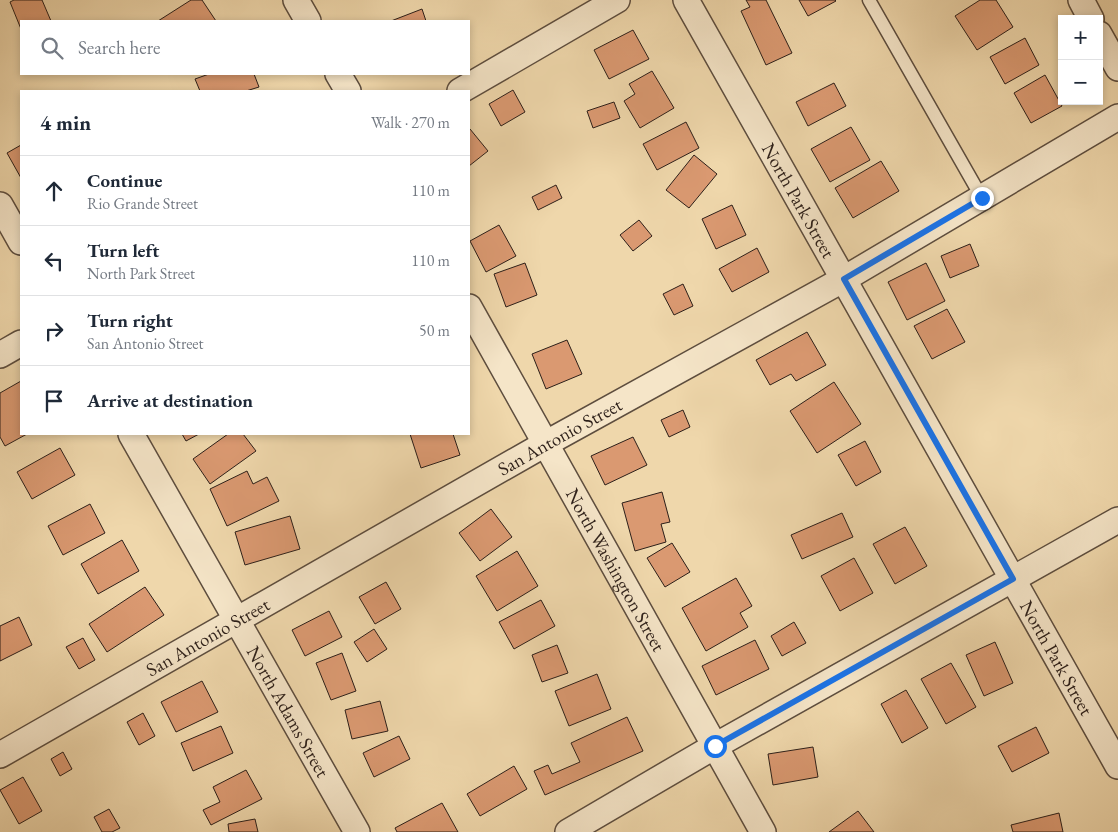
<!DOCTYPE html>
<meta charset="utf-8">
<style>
body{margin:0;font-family:"EB Garamond",serif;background:#f2f2f3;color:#1f2937}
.controls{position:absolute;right:15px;top:15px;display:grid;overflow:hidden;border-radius:0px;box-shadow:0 2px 8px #0003}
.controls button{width:45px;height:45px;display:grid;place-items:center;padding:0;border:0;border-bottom:1px solid #e0e1e3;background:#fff;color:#1f2937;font:25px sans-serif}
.stop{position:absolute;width:15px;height:15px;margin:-11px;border:4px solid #1a73e8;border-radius:50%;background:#fff}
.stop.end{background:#1a73e8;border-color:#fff;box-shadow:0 1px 5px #0008}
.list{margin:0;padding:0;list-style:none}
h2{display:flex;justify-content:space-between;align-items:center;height:65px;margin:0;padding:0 20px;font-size:21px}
h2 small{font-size:16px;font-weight:400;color:#747a83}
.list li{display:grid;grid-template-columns:32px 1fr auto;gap:15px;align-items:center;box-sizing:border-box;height:70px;padding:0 20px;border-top:1px solid #e0e1e3}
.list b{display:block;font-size:19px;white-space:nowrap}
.list p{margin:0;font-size:16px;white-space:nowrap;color:#747a83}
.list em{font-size:16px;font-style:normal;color:#747a83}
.icon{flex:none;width:28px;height:28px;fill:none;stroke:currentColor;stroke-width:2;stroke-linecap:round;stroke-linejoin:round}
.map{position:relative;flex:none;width:1118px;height:832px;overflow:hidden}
.search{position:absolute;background:#fff;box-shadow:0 2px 8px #0003;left:20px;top:20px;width:450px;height:55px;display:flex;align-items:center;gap:12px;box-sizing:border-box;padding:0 18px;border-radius:0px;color:#747a83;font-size:19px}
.panel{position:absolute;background:#fff;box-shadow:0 2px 8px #0003;left:20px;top:90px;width:450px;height:345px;border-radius:0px}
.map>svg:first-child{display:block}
.building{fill:#da9971;stroke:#2c1f19}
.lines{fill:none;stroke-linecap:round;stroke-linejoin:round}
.service-casing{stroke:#5d4d3e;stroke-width:15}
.minor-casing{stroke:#5d4d3e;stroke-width:28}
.service{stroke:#f5e5c8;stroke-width:12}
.minor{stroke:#f5e5c8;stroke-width:25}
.route{stroke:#1a73e8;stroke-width:6}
.labels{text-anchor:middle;stroke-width:5;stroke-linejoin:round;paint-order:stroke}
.street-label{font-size:19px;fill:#2c1f19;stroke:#f5e5c8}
</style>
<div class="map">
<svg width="1118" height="832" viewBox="0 0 1118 832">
<rect width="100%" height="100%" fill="#efd7ab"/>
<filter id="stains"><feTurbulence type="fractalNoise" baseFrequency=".004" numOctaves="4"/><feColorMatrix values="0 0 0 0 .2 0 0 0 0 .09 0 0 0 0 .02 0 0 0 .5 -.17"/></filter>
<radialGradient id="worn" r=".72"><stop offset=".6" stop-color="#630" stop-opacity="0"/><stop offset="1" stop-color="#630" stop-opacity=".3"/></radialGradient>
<path class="building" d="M14,0h28l9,21h-30v8l-11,-27z
M191,0h11l14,21h-58z
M746,0h20l26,53 -26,12 -25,-54 9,-4z
M799,0h36l1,1 -28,15z
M980,0h16l17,27 -36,23 -22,-34z
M422,9l4,12h-35z
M633,30l16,29 -40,20 -15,-29z
M1025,38l14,27 -34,19 -15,-27z
M652,71l22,37 -34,20 -16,-27 11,-7 -6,-10z
M209,74h45l5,13 -13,4h-46l-5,-12z
M1045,75l17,31 -31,17 -17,-30z
M834,83l12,23 -38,20 -12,-24z
M513,90l12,22 -24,14 -12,-22z
M614,102l6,16 -27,10 -6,-17z
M686,122l13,26 -42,22 -14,-26z
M851,127l19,33 -40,22 -19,-33z
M470,129l18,22 -19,15v-36z
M21,145v33l-14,-25z
M694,155l23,19 -28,34 -23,-18z
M881,161l18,30 -46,27 -18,-30z
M556,185l6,13 -24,12 -6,-13z
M732,205l14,30 -30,14 -14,-30z
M639,220l13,16 -19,15 -13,-16z
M499,225l17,31 -30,16 -16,-31z
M970,244l9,22 -29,12 -9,-22z
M757,248l12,24 -37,20 -13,-23z
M525,263l12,32 -31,12 -12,-33z
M926,263l19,38 -38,19 -19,-38z
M683,284l10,22 -19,9 -11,-21z
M947,309l18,33 -33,17 -18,-33z
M807,332l19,33 -30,16 -5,-7 -21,11 -14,-25z
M567,340l15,34 -36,15 -14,-35z
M21,381v53h6l-22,12 -5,-9v-44z
M834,382l27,42 -44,29 -27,-42z
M683,410l7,17 -21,10 -8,-17z
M182,434h17l-13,7z
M228,434h15l13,17 -46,33 -17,-25z
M410,434h43l7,21 -39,13z
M633,437l14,28 -42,20 -14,-29z
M865,441l16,31 -25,14 -18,-31z
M60,448l15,27 -43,24 -15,-27z
M247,471l6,13 14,-7 12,24 -52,25 -17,-37z
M662,492l8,30 -9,2 5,18 -31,9 -13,-48z
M90,504l15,29 -42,22 -15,-29z
M491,509l21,28 -32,24 -21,-28z
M842,513l11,24 -51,22 -11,-24z
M290,516l10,33 -55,16 -10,-33z
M905,527l22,39 -32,18 -22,-40z
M122,540l17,31 -41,23 -17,-30z
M672,543l18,29 -25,15 -18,-29z
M517,551l21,35 -41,25 -21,-35z
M854,558l19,35 -33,18 -19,-35z
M736,578l16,28 -12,7 8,14 -42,24 -24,-43z
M386,582l15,27 -26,15 -16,-27z
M145,587l19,28 -57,37 -18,-28z
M541,600l14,26 -41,23 -15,-27z
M329,611l13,26 -37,19 -13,-26z
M19,617l13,28 -32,16v-35z
M794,622l12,21 -24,13 -11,-20z
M374,629l13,20 -20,13 -13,-20z
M83,638l12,22 -16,9 -13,-22z
M755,640l14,29 -53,26 -14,-29z
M995,642l18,41 -29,13 -18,-41z
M557,645l11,28 -26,9 -10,-27z
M342,653l14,38 -25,9 -15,-37z
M951,663l25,44 -30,17 -25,-45z
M597,674l14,35 -42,17 -14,-35z
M202,681l16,31 -42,20 -15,-30z
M906,690l22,38 -26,15 -21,-39z
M380,701l8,30 -36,8 -7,-29z
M143,713l12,23 -16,9 -12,-23z
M627,717l16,34 -98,44 -11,-24 14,-6 4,9 28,-12 -9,-19z
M221,726l12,27 -40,18 -12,-28z
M1036,727l13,26 -37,19 -14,-26z
M399,736l11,23 -36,18 -11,-24z
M813,747l5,30 -45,8 -5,-31z
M63,752l9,17 -12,7 -9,-17z
M514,766l13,23 -47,27 -13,-22z
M246,770l16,29 -51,26 -8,-15 17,-8 -7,-15z
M23,777l19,34 -23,13 -19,-34z
M442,803l16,29h-61l-2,-4z
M109,809l11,19 -8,4h-10l-8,-15z
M858,811l16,21h-45z
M1059,813l4,19h-50l-2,-7z
M255,819l3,13h-29l-1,-8z"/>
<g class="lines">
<g class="service-casing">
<path id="service" d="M869,0l113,198"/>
</g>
<g class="minor-casing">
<g id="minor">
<path d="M296,0l12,21"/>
<path id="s1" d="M686,0l432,766"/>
<path d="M1081,0l10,19"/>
<path d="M1099,34l19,34"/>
<path d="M338,74l10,17"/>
<path d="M460,91l157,-91"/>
<path d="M0,205l21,37"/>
<path id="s2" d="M469,307l294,525"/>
<path d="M0,355l21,-12"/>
<path id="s3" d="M131,434l226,398"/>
<path id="s4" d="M0,755l545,-311 299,-165 274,-162"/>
<path d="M568,832l147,-86 403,-226"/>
</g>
</g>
<use href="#service" class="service"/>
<use href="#minor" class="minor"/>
</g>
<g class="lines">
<path class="route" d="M715,746l298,-167 -169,-300 138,-81"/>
</g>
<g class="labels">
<g class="street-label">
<text dy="7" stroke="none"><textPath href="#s1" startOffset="230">North Park Street</textPath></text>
<text dy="7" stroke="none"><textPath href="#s4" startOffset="644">San Antonio Street</textPath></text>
<text dy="7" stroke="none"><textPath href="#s2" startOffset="301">North Washington Street</textPath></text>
<text dy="7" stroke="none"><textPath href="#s4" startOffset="239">San Antonio Street</textPath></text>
<text dy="7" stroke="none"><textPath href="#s1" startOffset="755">North Park Street</textPath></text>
<text dy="7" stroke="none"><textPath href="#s3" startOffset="319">North Adams Street</textPath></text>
</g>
</g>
<rect width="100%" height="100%" filter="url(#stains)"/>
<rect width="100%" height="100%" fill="url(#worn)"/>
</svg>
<div class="controls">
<button>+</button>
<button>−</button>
</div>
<div class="stop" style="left:715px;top:746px"></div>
<div class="stop end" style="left:982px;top:198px"></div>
<div class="search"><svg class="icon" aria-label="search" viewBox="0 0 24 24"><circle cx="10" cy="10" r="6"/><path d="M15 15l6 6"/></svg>Search here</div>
<section class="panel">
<h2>4 min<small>Walk · 270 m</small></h2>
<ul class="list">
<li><svg class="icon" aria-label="ahead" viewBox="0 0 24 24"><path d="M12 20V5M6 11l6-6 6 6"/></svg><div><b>Continue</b><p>Rio Grande Street</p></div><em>110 m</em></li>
<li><svg class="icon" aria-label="left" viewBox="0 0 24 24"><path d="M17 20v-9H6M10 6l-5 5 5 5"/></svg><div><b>Turn left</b><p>North Park Street</p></div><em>110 m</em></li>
<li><svg class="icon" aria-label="right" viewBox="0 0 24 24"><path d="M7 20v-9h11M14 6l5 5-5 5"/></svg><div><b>Turn right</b><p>San Antonio Street</p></div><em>50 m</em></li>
<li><svg class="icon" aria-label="arrive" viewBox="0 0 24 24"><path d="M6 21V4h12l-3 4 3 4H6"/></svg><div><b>Arrive at destination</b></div></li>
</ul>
</section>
</div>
